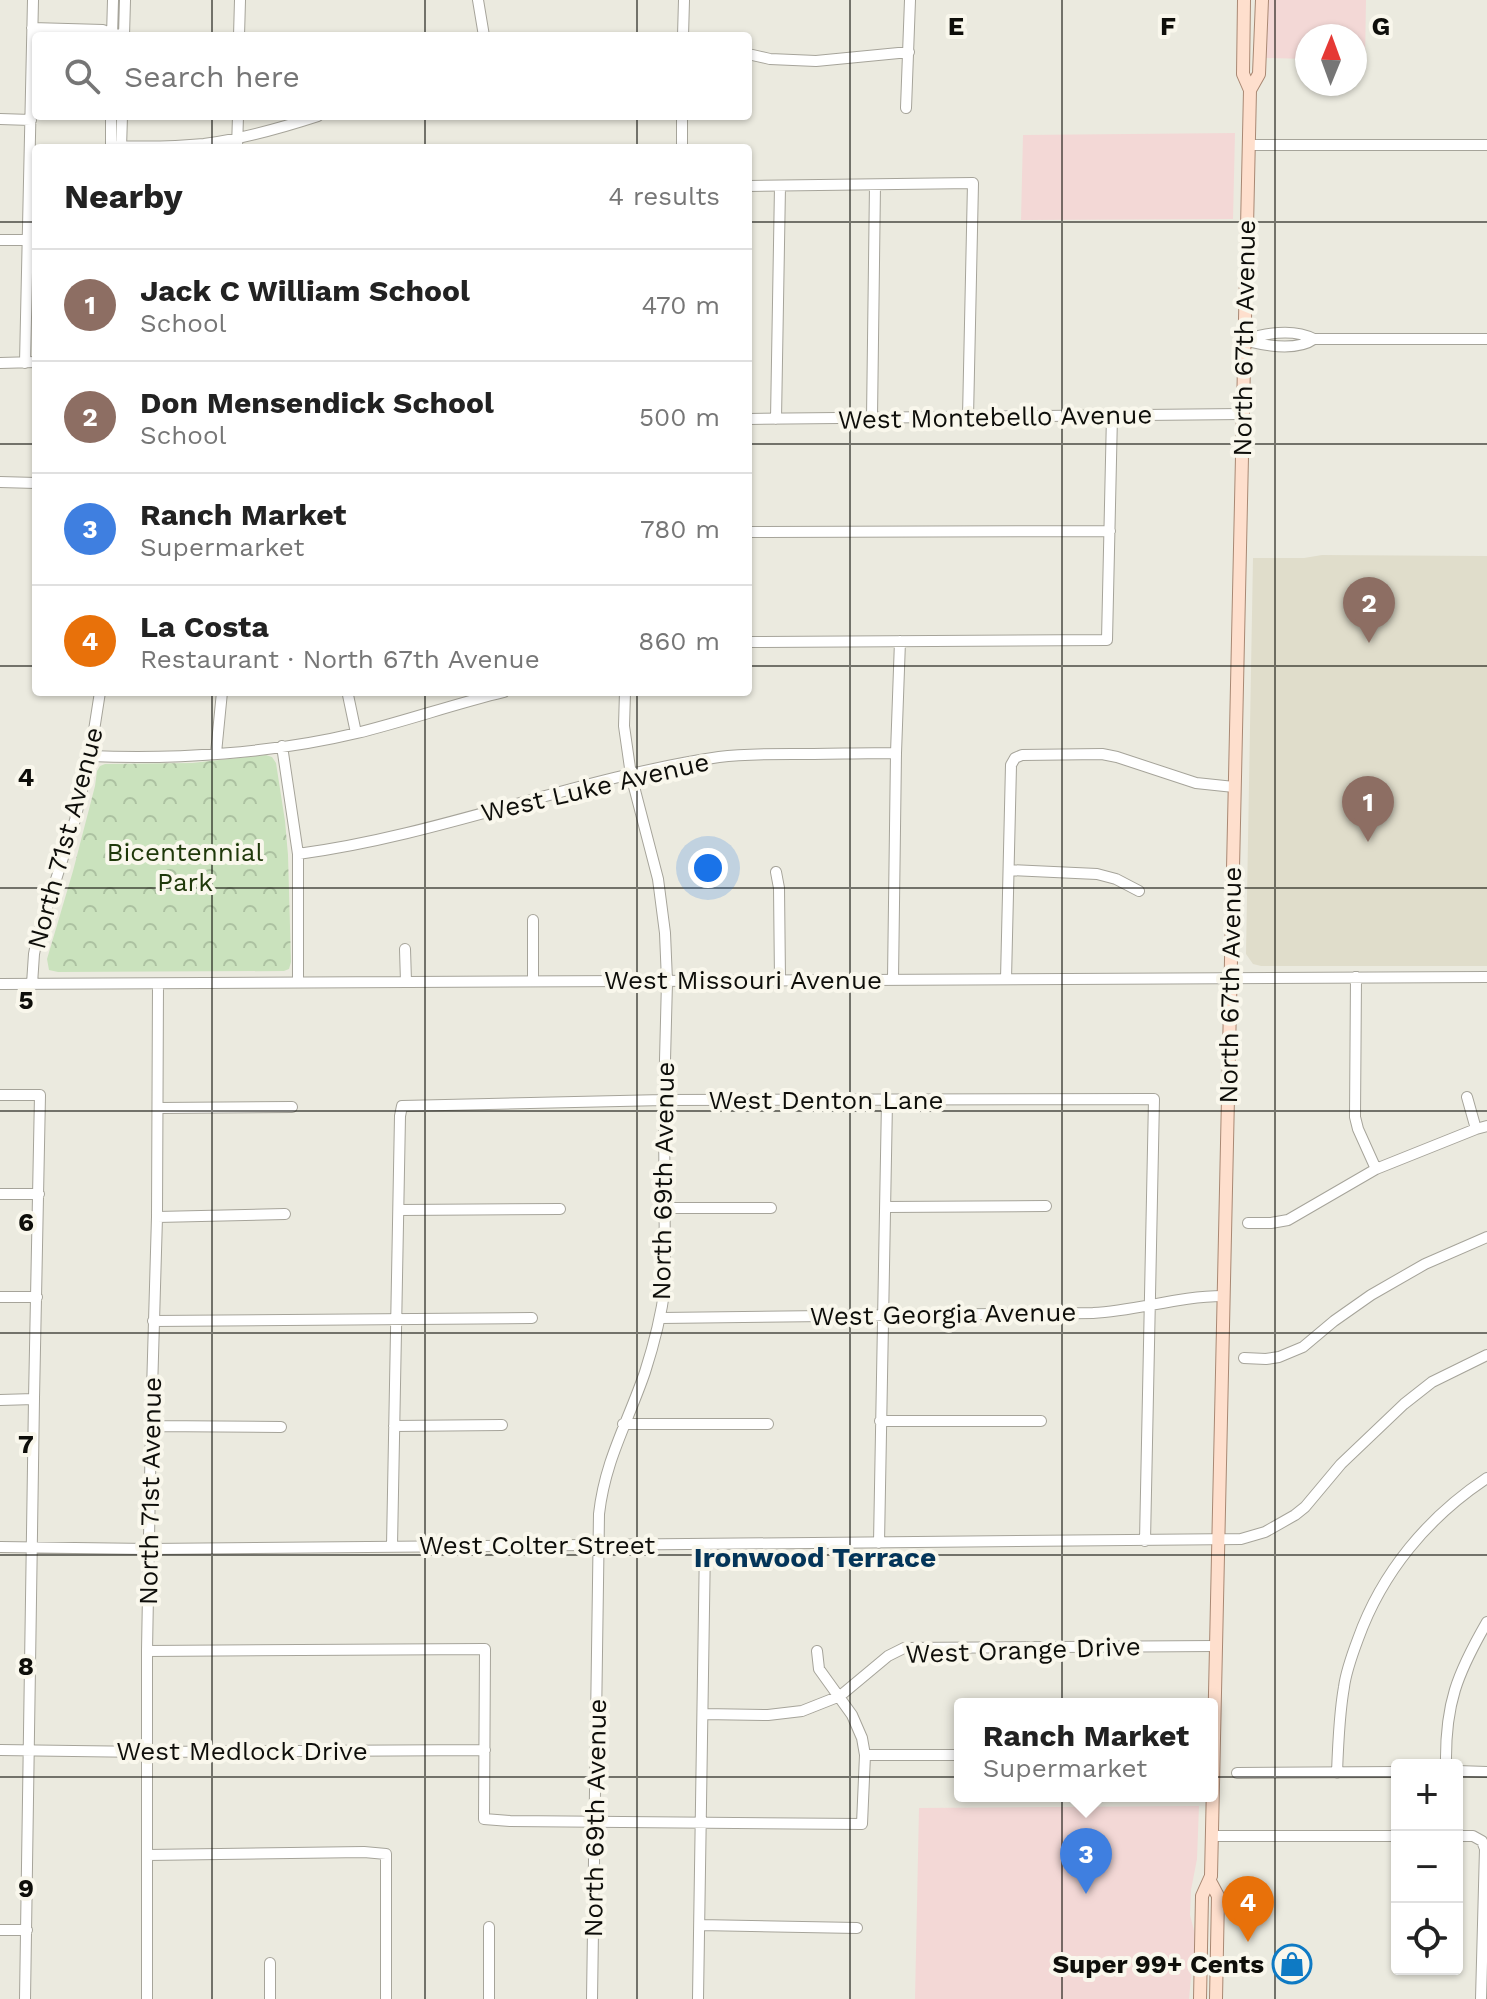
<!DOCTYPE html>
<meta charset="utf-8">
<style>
body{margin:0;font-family:"Work Sans",sans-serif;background:#f6f6f6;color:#222}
.controls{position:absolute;right:24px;bottom:24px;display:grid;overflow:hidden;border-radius:8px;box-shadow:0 2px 6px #0004}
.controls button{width:72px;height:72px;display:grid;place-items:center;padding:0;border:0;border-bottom:2px solid #e0e0e0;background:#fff;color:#222;font:40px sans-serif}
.compass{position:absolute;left:1295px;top:24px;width:72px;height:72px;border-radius:50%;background:#fff;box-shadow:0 2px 6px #0004;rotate:1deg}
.you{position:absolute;left:708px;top:868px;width:28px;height:28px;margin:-20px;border:6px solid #fff;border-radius:50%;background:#1a73e8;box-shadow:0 0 0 12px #1a73e833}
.badge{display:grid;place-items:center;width:52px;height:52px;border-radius:50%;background:#d93025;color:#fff;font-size:26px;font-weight:700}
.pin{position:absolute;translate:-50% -66px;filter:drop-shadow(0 2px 4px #0008)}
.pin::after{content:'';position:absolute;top:42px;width:28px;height:24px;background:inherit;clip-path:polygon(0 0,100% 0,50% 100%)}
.popup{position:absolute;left:954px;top:1698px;width:264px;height:104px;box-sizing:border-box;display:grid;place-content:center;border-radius:8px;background:#fff;filter:drop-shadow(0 2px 6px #0005);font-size:26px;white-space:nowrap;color:#767676}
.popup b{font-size:30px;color:#222}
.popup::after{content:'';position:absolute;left:50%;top:100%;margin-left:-16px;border:16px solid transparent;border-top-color:#fff}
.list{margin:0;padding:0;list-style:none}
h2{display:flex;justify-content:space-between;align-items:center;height:104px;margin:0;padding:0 32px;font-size:34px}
h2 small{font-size:26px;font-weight:400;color:#767676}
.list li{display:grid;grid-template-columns:52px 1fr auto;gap:24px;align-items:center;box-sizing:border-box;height:112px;padding:0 32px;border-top:2px solid #e0e0e0}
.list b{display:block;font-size:30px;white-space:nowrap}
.list p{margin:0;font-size:26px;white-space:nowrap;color:#767676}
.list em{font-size:26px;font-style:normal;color:#767676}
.icon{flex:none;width:44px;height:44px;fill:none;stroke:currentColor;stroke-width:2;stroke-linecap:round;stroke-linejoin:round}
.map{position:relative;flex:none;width:1487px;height:1999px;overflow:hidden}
.search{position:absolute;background:#fff;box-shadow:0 2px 6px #0004;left:32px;top:32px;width:720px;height:88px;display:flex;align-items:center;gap:20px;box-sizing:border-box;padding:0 28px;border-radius:8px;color:#767676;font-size:30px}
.panel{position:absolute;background:#fff;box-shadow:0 2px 6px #0004;left:32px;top:144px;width:720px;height:552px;border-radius:8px}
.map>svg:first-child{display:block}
.commercial{fill:#f3d8d6}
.built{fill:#e0ddcb}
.park{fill:url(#park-crowns)}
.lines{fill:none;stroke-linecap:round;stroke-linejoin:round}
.minor-casing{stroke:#a6a49a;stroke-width:12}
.major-casing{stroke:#a98873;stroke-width:14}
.minor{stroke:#fff;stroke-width:10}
.major{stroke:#fedfcd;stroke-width:12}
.grid{fill:none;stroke:#0e0e0a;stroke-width:2;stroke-opacity:0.55}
.labels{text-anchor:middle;stroke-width:8;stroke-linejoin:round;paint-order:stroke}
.street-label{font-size:26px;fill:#0e0e0a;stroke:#f9f7ec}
.park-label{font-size:26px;fill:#1e3809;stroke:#f9f7ec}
.poi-label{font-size:26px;font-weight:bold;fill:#0e0e0a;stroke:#f9f7ec;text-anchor:end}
.neighbourhood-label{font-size:28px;font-weight:bold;fill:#043559;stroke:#f9f7ec}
.grid-label{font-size:26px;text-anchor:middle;font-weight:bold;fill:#0e0e0a;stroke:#f9f7ec;stroke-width:8;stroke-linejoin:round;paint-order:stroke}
</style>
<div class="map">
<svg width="1487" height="1999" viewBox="0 0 1487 1999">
<defs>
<pattern id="park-crowns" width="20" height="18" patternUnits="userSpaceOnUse" patternTransform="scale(2)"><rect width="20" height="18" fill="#cae2bd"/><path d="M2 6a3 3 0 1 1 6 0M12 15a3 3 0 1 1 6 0" fill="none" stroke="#acc1a1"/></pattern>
</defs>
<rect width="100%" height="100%" fill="#ebeadf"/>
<path class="commercial" d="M1268,0h98l-1,60h-10v-24h-48v23l-41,-1z
M1235,133l-2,86 -212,1 2,-85z
M1199,1806l-2,53 -6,31 -1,25 7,27 -6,35 -2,22h-274l4,-191z"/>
<path class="built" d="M1322,555l165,1v410h-226l-8,-2 -7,-10 7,-396h51z"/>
<path class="park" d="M266,755l6,2 4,6 9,58 3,34 3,107 -2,7 -5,2 -226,1 -9,-2 -2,-11 26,-88 22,-85 2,-15 3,-5 5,-2 87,-1z"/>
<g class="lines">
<g class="minor-casing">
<path id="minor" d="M478,0l6,36
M32,28l71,2 9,4 12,1
M112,36l1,-36
M124,36l1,-36
M239,36l1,-36
M683,36l1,-36
M748,54l22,5 46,2 93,-9
M906,108l4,-108
M0,119l31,1
M1249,145h238
M111,146c30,1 62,1 93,-2 38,-5 77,-16 114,-28
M111,148v-32
M121,148l1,-32
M237,148l1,-32
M682,148v-32
M748,186l225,-3 -5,234
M0,240h27
M1244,340c22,-7 49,-12 70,-1h173
M1247,341c20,5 50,10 67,-2
M0,363l36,-1
M25,363l8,-363
M872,418l3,-233
M748,419l495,-5
M776,419l4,-233
M0,482l36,1
M748,532l362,-1
M748,642l359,-2 5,-225
M348,695l8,38
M282,746l16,108v128
M216,753l6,-61
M90,756c85,4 184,-3 267,-23 49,-12 97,-29 147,-41
M298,854c143,-19 278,-76 421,-97 24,-3 49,-3 73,-3 35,0 69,-1 104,-1
M1009,870l88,4 19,5 23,12
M776,872l3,16 1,92
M405,949l1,33
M1356,977l-1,140 3,12 18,40
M893,979l3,-226 4,-112
M1006,979l5,-214 4,-7 7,-3 80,-1 15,3 79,26 38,4
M533,981v-61
M0,984l1487,-7
M32,984l2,-30 3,-15 38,-119 15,-64 10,-64
M0,1095h40l-6,304 -9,600
M1467,1097l9,32
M158,1108l134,-1
M0,1194h39
M886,1207l160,-1
M665,1208h106
M399,1210l161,-1
M157,1217l128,-3
M1248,1223h23l17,-3 88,-51 100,-40 11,-3
M0,1297h37
M661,1318l432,-5c44,-2 85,-17 130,-17
M153,1321l379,-3
M1244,1358l22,1 13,-2 24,-10 31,-26 37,-26 54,-31 62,-27
M0,1400l34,-1
M880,1421h161
M623,1424h145
M151,1426l130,1
M394,1426l108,-1
M879,1543l8,-442
M392,1546l8,-430 2,-10 262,-6 490,-1 -9,442
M0,1547l149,2 1092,-10 24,-7 30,-17 10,-8 36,-43 63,-60 28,-22 55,-27
M147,1651l338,-2 -1,170 26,2 352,3 3,-69 -3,-17 -10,-23 -33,-46 -2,-18
M703,1714l65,1 34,-4 38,-15 48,-40 16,-8 312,-2
M0,1750l147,2 338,-2
M865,1755h95
M1446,1765c-1,-61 11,-91 41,-143
M1457,1771l30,1
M1237,1773l160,-1
M1337,1773c1,-28 2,-58 7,-86 2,-16 8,-32 14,-48 24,-67 70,-122 129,-161
M1211,1836h186
M1457,1836h16l9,5 3,8 -4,150
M147,1855l217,-3 22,2v145
M700,1925l157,3
M489,1927v72
M0,1930h27
M270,1963v36
M147,1999v-348l4,-225 6,-209 1,-233
M592,1999l7,-485c6,-54 29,-92 46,-142 9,-28 16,-55 20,-85l-1,-187 3,-119 -2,-48 -7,-54 -27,-104 -7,-49 1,-34
M698,1999l7,-455"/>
</g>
<g class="major-casing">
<path id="major" d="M1250,90l9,-16 3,-74
M1210,1881l8,15 -2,103
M1200,1999l2,-103 9,-20 39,-1786 -7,-16 1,-74"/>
</g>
<use href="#minor" class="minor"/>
<use href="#major" class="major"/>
</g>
<path class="grid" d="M212,0v36M425,0v36M637,0v36M850,0v1999M1062,0v1999M1275,0v1999M212,116v32M425,116v32M637,116v32M0,222h36M748,222h739M0,444h36M748,444h739M0,666h36M748,666h739M212,692v1307M425,692v1307M637,692v1307M0,888h1487M0,1111h1487M0,1333h1487M0,1555h1487M0,1777h1397M1457,1777h30"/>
<defs>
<g id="shop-ring" transform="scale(2)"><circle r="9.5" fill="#f9f7ec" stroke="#0e7ac4" stroke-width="1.5"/><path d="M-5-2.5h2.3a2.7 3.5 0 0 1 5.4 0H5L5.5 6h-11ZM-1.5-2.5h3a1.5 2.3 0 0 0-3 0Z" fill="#0e7ac4"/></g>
</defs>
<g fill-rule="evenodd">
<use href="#shop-ring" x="1292" y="1964"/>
</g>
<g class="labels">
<g class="street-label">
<text transform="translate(1244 338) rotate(-89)" y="9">North 67th Avenue</text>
<text transform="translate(995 417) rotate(-1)" y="9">West Montebello Avenue</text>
<text transform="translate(595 787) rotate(-13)" y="9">West Luke Avenue</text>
<text transform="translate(65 838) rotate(-75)" y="9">North 71st Avenue</text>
<text x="743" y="989">West Missouri Avenue</text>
<text transform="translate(1230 985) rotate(-89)" y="9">North 67th Avenue</text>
<text x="826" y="1109">West Denton Lane</text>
<text transform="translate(663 1181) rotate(-89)" y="9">North 69th Avenue</text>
<text transform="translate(943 1314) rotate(-1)" y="9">West Georgia Avenue</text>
<text transform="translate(150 1491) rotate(-89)" y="9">North 71st Avenue</text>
<text x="537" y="1554">West Colter Street</text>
<text transform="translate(1023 1650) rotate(-2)" y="9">West Orange Drive</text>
<text x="242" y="1760">West Medlock Drive</text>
<text transform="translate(595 1818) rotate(-89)" y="9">North 69th Avenue</text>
</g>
<g class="park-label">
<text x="185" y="861">Bicentennial<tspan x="185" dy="30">Park</tspan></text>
</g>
<g class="poi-label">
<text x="1264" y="1973">Super 99+ Cents</text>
</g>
<g class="neighbourhood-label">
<text x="815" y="1567">Ironwood Terrace</text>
</g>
</g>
<g class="grid-label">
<text x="956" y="35">E</text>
<text x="1168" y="35">F</text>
<text x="1381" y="35">G</text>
<text x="26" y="786">4</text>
<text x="26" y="1009">5</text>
<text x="26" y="1231">6</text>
<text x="26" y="1453">7</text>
<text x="26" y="1675">8</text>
<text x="26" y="1897">9</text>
</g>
</svg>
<div class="controls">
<button>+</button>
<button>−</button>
<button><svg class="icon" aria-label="locate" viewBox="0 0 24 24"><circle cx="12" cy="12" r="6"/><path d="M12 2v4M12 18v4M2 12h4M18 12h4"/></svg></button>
</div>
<svg class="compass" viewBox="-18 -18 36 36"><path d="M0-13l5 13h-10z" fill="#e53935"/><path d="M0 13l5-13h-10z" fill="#767676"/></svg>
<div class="you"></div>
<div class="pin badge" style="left:1368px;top:842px;background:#8d6e63">1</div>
<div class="pin badge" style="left:1369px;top:643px;background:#8d6e63">2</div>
<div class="pin badge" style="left:1086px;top:1894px;background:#3f7fe0">3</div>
<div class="popup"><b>Ranch Market</b>Supermarket</div>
<div class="pin badge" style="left:1248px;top:1942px;background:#e8710a">4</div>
<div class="search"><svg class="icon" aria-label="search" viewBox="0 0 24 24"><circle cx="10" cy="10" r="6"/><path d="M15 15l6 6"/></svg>Search here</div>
<section class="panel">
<h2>Nearby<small>4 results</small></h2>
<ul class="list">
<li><span class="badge" style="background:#8d6e63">1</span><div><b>Jack C William School</b><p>School</p></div><em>470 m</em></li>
<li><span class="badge" style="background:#8d6e63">2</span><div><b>Don Mensendick School</b><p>School</p></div><em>500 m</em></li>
<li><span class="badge" style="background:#3f7fe0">3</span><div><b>Ranch Market</b><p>Supermarket</p></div><em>780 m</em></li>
<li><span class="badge" style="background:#e8710a">4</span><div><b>La Costa</b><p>Restaurant · North 67th Avenue</p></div><em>860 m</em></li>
</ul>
</section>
</div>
